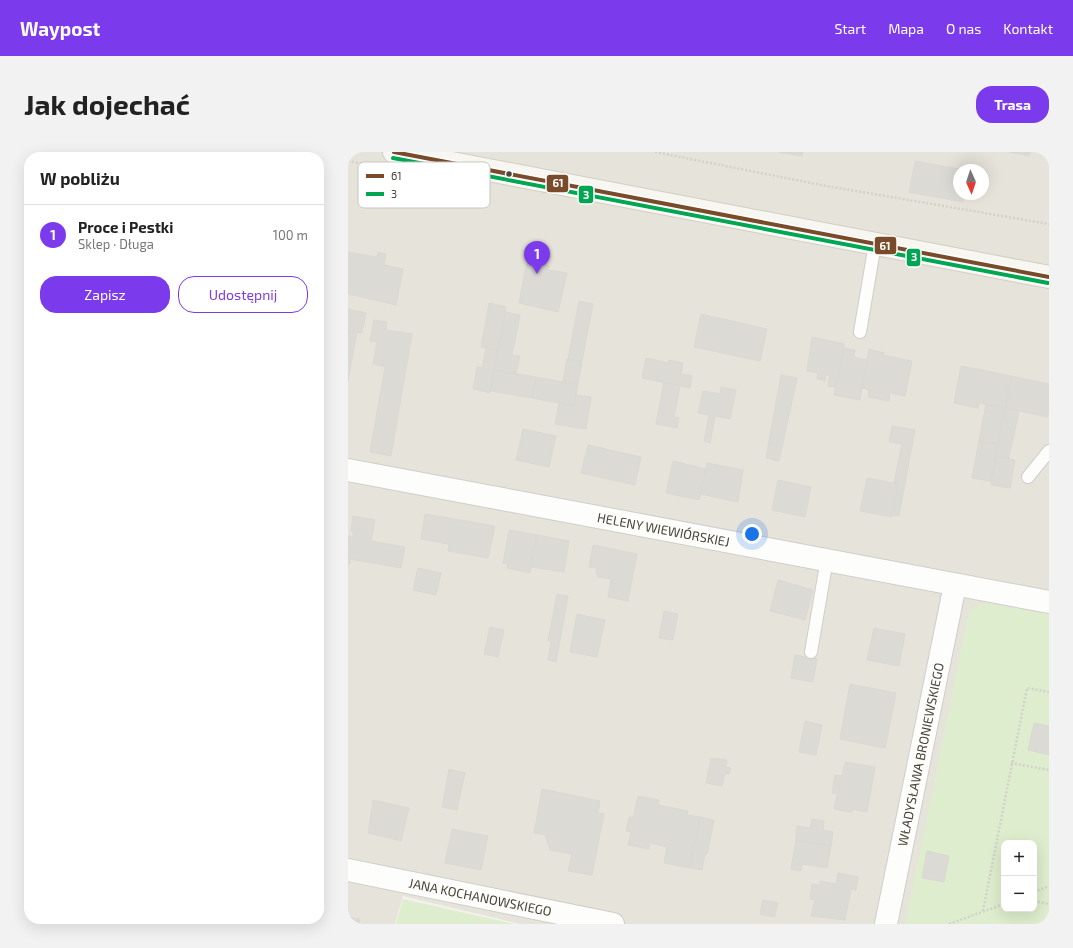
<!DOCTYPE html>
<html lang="pl">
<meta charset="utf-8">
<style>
body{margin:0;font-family:"Exo 2",sans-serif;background:#f2f2f2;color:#222}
.controls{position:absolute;right:12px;bottom:12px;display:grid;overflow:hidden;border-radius:8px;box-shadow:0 4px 16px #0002}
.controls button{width:36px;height:36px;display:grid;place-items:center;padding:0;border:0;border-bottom:1px solid #e0e0e0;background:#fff;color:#222;font:20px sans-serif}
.compass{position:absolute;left:605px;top:12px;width:36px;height:36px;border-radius:50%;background:#fff;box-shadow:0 4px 16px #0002;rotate:177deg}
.you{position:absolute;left:404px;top:382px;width:14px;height:14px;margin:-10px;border:3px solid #fff;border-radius:50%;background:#1a73e8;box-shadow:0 0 0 6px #1a73e833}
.badge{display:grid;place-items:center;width:26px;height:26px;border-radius:50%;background:#7c3aed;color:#fff;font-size:13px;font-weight:700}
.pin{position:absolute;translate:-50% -33px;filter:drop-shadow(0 1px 2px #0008)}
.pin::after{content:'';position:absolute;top:21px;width:14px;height:12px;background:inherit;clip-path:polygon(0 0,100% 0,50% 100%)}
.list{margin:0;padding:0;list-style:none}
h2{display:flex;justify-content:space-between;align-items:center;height:52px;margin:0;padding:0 16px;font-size:17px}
h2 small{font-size:13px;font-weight:400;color:#767676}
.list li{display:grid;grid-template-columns:26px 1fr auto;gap:12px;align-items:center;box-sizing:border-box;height:60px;padding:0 16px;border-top:1px solid #e0e0e0}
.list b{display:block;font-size:15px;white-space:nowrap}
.list p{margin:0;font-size:13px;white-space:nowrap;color:#767676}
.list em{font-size:13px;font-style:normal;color:#767676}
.actions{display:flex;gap:8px;padding:12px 16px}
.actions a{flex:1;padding:9px 0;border:1px solid #7c3aed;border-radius:16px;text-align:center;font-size:14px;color:#7c3aed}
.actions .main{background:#7c3aed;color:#fff}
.map{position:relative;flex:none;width:701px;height:772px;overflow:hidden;border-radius:16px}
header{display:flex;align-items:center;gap:24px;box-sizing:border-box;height:56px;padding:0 20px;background:#7c3aed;color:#fff}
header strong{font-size:19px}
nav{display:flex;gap:22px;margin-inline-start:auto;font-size:14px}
.intro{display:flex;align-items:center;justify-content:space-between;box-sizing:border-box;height:96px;padding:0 24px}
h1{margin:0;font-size:28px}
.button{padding:10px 18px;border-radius:16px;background:#7c3aed;color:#fff;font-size:14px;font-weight:700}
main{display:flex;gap:24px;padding:0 24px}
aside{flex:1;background:#fff;border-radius:16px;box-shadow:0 4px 16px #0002}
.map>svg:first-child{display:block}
.residential{fill:#e6e3da;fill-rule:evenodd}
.green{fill:#deedcd;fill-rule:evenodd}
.building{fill:#dcdad5;stroke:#dad8d2}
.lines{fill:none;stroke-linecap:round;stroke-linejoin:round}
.service-casing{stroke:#d0ceca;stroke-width:14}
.minor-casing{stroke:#d0ceca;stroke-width:24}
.secondary-casing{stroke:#d2cec4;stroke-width:24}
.path{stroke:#d2d1cb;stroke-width:2.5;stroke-dasharray:2 2;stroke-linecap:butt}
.service{stroke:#fdfdfc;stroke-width:12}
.minor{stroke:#fdfdfc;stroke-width:22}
.secondary{stroke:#f7f6f0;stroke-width:22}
.bus-1-casing{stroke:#fff;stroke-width:7}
.bus-2-casing{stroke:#fff;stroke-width:7}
.bus-1{stroke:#7a4b2a;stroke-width:4}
.bus-2{stroke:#00a651;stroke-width:4}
.bus-dot{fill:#494338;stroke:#fff;stroke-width:1.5}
.labels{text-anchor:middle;stroke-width:3;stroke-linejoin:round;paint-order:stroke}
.street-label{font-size:13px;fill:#494338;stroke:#fff}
.key{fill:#fff;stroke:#c8c7c3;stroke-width:1}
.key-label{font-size:11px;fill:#494338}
.line-badge{stroke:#fff;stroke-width:1.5}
.badge-label{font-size:11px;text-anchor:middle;font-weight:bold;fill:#fff}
</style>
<header>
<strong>Waypost</strong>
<nav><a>Start</a><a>Mapa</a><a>O nas</a><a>Kontakt</a></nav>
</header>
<div class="intro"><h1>Jak dojechać</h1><a class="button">Trasa</a></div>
<main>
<aside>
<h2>W pobliżu<small></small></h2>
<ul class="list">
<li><span class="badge">1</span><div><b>Proce i Pestki</b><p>Sklep · Długa</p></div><em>100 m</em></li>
</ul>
<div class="actions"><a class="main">Zapisz</a><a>Udostępnij</a></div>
</aside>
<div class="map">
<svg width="701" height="772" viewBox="0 0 701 772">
<rect width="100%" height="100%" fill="#f2f1ed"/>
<path class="residential" d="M0,0h701v772h-529l-117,-28 -8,28h-47zM611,18h24v24h-24zM656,691h30v66h-30z"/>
<path class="green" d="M637,450l64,12v310h-144l64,-313zM656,691h30v66h-30z
M55,747l111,25h-118z"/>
<path class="building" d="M431,0h24l-1,4z
M661,0h21l-1,4z
M567,9l49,9h-5v24h5l-1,8 -54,-10z
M0,100l29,5 1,-5 8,2 -2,11 19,4 -7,36 -48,-11z
M179,109l22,5 -1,4 19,3 -9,39 -39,-9z
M231,149l14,3 -11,57 -14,-2z
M141,151l17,4 -8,43 -17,-3z
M0,157l18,4 -4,20 -14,-2z
M157,160l15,3 -8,40 8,1 -4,18 -22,-4z
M353,162l66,15 -7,32 -66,-14z
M26,168l13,2 -1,8 26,4 -21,122 -21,-4 15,-85 -12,-3 4,-22 -7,-1z
M0,179l9,1 -9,49z
M464,185l32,7 -8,43 -8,-1 2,-11h-4l-1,6 -8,-2 1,-6 -11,-2z
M138,196l12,2 -8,43 -17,-4 4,-22 5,1z
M496,196l11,2 -1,7 13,3 -7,40 -26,-5z
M521,197l15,4 -1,2 29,6 -7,35 -15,-3 -1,8 -21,-4 1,-7 -7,-2z
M298,206l22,5 1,-3 14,3 -2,11 11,2 -2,12 -48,-10z
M219,207l15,3 -4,22 -15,-3z
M613,214l50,10 -6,32 -26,-5 -1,5 -24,-5z
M146,218l42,7 -4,21 -41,-7z
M433,223l16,3 -18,83 -13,-3z
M663,224l38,8 -1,33 -43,-9z
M188,225l42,8 -4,21 -42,-8z
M316,230l16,4 -6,31 5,1 -2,10 -21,-4z
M373,235l15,3 -6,29 -15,-3 -5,27 -6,-2 5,-26 -11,-2 5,-22 17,3z
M228,243l15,2 -5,32 -31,-5 4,-21 15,3z
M638,252l19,4 -7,36 -19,-3z
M657,256l14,3 -10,47 -13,-2z
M544,274l23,4 -16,86 -7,-1 6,-31 -4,-1 8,-39 -13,-2z
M175,277l33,7 -7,31 -33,-7z
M631,289l19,3 -7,37 -19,-3z
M240,293l53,12 -6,28 -54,-12z
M648,304l19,4 -5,28 -19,-3z
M325,309l33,8 -7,31 -33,-7z
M359,311l36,7 -5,32 -38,-8z
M519,326l31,6 -6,33 -32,-6z
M430,328l33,7 -6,30 -33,-7z
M77,362l70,12 -7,32 -40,-7 1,-7 -28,-5z
M5,364l22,4 -4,21 34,6 -4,21 -51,-9v5h-2v-28l5,1v-6h-2z
M161,378l28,5 -7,38 -23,-5 1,-4 -5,-1z
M189,383l32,6 -5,31 -33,-5z
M245,393l44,9 -9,47 -20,-4 3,-18 -13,-2 -2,-5v-4l-7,-1z
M70,416l23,5 -5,22 -23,-5z
M430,428l35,10 -8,30 -35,-9z
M209,442l11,2 -12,66 -8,-2 3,-18 -3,-1z
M316,459l14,3 -5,26 -14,-2z
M229,462l28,6 -8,37 -27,-5z
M142,475l14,3 -6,27 -14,-3z
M526,476l31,6 -6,32 -32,-6z
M447,503l22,4 -4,23 -22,-4z
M502,532l46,9 -11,55 -45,-9z
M457,569l17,4 -6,30 -17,-3z
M686,571l15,3v29l-21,-5z
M363,606l16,2 -1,7 5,1 -2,6 -4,-1 -3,13 -16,-3z
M497,610l30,5 -8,45 -15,-3v3l-18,-3 3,-15 -5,-1 3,-18 7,1z
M101,617l16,4 -8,37 -15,-3z
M194,637l58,12 -2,12 6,1 -12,61 -24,-4 4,-17 -22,-4 -5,-15 -11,-2z
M290,644l21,4 -1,5 30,6 -1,4 13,2 -10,51 -26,-5 3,-16 -17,-4 -1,6 -21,-4 3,-13 -5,-1 3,-14 4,1z
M25,648l36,8 -8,33 -33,-8z
M352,665l14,3 -7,34h-2l-3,16 -12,-2z
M464,667l12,2 -1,9 10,2 -2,14 -35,-6 1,-14 13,2z
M104,677l36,7 -7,34 -36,-7z
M448,688l35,6 -4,22 -25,-4 -1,7 -10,-2z
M579,699l22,5 -5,26 -22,-4z
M490,721l20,4 -2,13 -5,-1 -6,31 -34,-4 4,-16 -5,-1 2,-15 8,1v-4l16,3z
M415,748l15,3 -4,14 -14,-3z
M0,765l12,2 -1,5h-11z"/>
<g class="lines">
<g class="service-casing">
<path id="service" d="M512,180l15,-88
M680,325l21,-26
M463,500l16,-93"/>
</g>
<g class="minor-casing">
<g id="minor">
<path id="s1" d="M0,318l701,132"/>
<path id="s2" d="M0,718l265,54"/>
<path id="s3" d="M538,772l69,-339"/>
</g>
</g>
<g class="secondary-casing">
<path id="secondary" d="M46,0l655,125"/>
</g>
<path class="path" d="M307,0l166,33 228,39
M0,9l27,5
M663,611l38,7
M686,740l15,-6
M686,749l15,3
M635,759l44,-223 22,4
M601,772l55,-20"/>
<use href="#service" class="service"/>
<use href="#minor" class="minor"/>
<use href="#secondary" class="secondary"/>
<g class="bus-1-casing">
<path id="bus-1" d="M46,0l655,125"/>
</g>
<g class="bus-2-casing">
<path id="bus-2" d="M45,6l655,125"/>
</g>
<use href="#bus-1" class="bus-1"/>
<use href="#bus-2" class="bus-2"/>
</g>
<circle class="bus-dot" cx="161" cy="22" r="3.5"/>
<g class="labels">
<g class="street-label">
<text dy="5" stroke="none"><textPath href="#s1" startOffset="321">HELENY WIEWIÓRSKIEJ</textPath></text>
<text dy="5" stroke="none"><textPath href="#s3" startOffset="173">WŁADYSŁAWA BRONIEWSKIEGO</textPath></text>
<text dy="5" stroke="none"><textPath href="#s2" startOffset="135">JANA KOCHANOWSKIEGO</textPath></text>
</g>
</g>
<rect x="10" y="10" width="132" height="46" rx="6" class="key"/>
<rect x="18" y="22" width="18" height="4" fill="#7a4b2a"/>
<rect x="18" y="40" width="18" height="4" fill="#00a651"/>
<g class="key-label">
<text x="43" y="28">61</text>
<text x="43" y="46">3</text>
</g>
<g class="line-badge">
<rect x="198" y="22" width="23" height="19" rx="4" fill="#7a4b2a"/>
<rect x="230" y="33" width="16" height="19" rx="4" fill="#00a651"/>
<rect x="526" y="84" width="23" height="19" rx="4" fill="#7a4b2a"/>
<rect x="558" y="96" width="15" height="19" rx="4" fill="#00a651"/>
</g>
<g class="badge-label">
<text x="210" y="35">61</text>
<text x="238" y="47">3</text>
<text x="537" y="98">61</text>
<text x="566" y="109">3</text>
</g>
</svg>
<div class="controls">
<button>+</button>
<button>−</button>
</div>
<svg class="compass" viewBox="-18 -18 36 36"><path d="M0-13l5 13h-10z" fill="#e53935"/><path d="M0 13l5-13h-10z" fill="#767676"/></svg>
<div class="you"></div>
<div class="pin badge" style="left:189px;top:122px">1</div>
</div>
</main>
